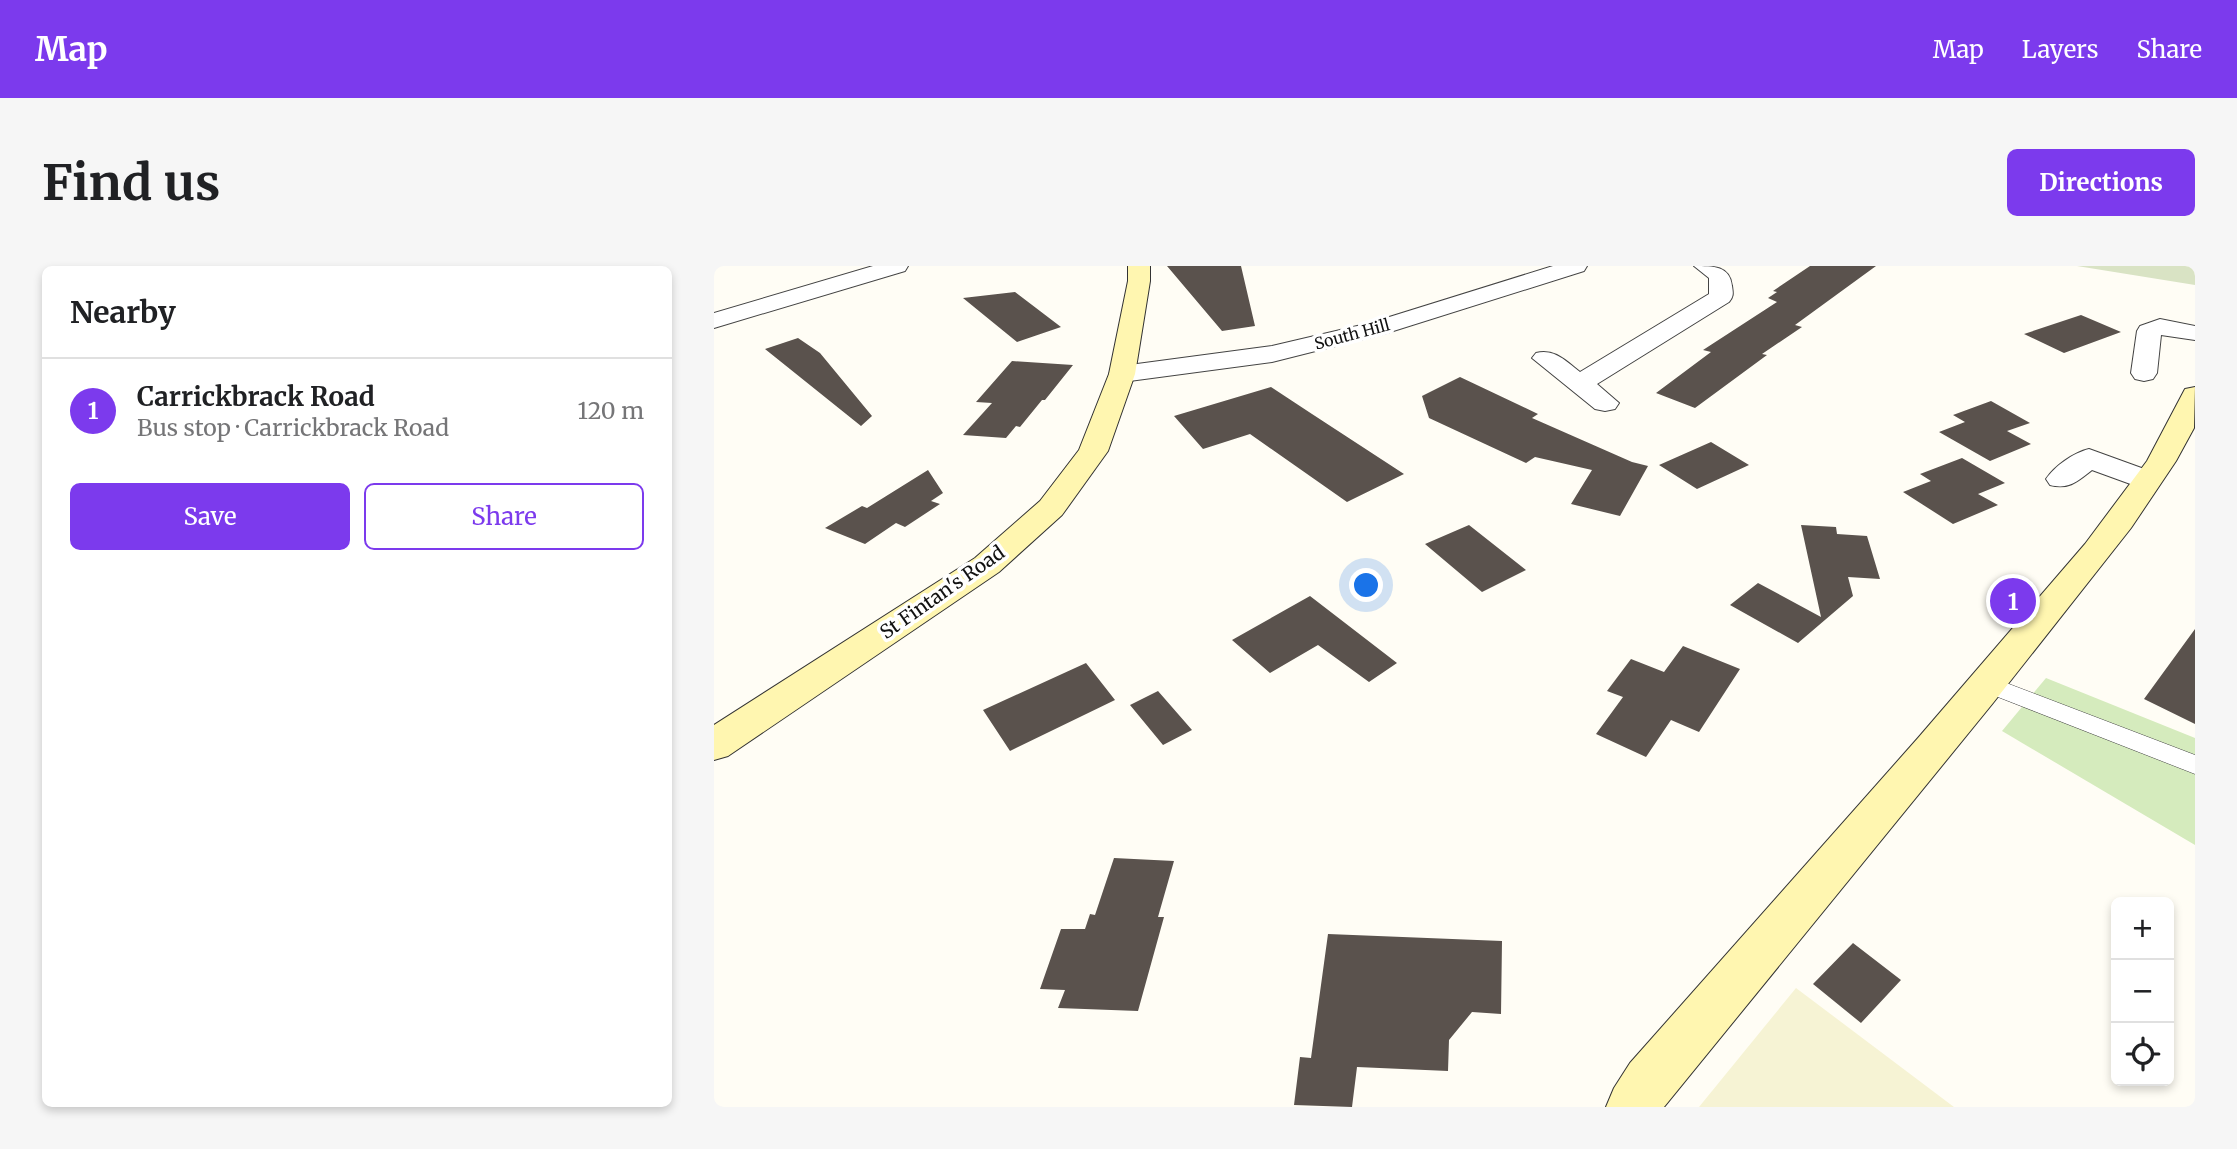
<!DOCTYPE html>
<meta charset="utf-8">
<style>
body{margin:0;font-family:Merriweather,serif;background:#f6f6f6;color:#202124}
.controls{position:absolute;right:21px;bottom:21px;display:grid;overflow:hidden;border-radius:10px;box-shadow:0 4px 10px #0003}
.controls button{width:63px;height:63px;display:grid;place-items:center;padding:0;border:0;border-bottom:2px solid #e0e0e0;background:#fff;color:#202124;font:35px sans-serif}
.you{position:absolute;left:653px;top:320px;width:24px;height:24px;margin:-18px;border:5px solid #fff;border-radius:50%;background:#1a73e8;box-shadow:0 0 0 10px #1a73e833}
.badge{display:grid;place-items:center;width:46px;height:46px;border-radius:50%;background:#7c3aed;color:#fff;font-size:23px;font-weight:700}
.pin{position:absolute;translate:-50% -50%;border:4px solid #fff;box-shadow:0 2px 7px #0006}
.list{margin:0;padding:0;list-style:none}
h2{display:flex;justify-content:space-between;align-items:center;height:91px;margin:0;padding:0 28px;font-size:30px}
h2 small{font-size:23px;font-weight:400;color:#757577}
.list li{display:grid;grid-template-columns:46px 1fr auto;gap:21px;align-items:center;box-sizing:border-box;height:105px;padding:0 28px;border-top:2px solid #e0e0e0}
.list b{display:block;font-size:26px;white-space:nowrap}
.list p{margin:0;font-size:23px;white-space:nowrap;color:#757577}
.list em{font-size:23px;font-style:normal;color:#757577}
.actions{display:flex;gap:14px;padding:21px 28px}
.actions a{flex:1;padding:16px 0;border:2px solid #7c3aed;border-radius:10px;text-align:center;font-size:24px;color:#7c3aed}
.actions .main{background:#7c3aed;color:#fff}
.icon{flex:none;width:38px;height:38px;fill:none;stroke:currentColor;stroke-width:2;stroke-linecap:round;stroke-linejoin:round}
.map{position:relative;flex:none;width:1481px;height:841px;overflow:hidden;border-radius:10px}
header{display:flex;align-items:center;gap:42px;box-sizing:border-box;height:98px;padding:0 35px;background:#7c3aed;color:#fff}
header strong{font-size:33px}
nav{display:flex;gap:38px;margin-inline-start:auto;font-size:24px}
.intro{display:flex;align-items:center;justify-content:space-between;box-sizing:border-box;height:168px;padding:0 42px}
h1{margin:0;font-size:49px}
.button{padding:18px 32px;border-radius:10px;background:#7c3aed;color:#fff;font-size:24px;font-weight:700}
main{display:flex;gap:42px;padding:0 42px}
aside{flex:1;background:#fff;border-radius:10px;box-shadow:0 4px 10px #0003}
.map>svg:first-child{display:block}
.farmland{fill:#f6f3d4}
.green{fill:#d5ebbd}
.cemetery{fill:#d9e3c4}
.building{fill:#5a524d}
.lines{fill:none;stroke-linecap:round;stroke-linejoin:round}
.lane-casing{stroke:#444;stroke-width:1}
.street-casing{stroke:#444;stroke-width:2}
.secondary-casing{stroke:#333;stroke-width:2}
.lane{fill:#fff;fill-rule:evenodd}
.street{fill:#fff;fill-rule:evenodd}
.secondary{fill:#fff6b0;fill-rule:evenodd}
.labels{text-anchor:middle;stroke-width:7;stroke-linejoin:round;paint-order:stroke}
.far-street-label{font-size:16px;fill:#111;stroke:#fff}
.street-label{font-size:19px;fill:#111;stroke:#fff}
</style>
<header>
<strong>Map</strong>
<nav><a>Map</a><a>Layers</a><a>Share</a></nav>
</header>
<div class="intro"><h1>Find us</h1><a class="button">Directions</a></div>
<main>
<aside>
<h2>Nearby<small></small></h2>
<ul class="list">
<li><span class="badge">1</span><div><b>Carrickbrack Road</b><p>Bus stop · Carrickbrack Road</p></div><em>120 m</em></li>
</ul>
<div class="actions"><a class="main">Save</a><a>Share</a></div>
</aside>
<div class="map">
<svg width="1481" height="841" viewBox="0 0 1481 841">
<rect width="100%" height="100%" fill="#fffdf5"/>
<path class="farmland" d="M1082,722l158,119h-255z"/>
<path class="green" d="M1332,412l149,60v107l-193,-114z"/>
<path class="cemetery" d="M1363,0h118v19z"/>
<path class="building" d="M453,0h74l14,60 -33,5z
M1096,0h66l-81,59 7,2 -40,27 5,1 -72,53 -39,-15 55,-41 -8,-2 74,-48 -9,-4 9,-6 -4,-1z
M301,26l46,35 -44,15 -54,-44z
M1367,49l40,17 -57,21 -40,-19z
M84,72l22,15 52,63 -11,10 -96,-77z
M298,95l61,4 -28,35h-3l-22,27 -4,-1 -10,12 -43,-3 29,-32 -16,-1z
M746,111l78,37 -6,4 100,44 16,4 -28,50 -49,-12 21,-34 -57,-13 -9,6 -97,-45 -7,-22z
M557,121l41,27 92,60 -57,28 -97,-68 -47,15 -29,-33z
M1277,135l39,22 -23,8 24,13 -41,17 -51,-29 26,-10 -12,-7z
M997,176l38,23 -52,24 -38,-24z
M1248,192l43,25 -27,11 20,11 -45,19 -50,-32 28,-11 -11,-7z
M214,204l15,23 -12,8 9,3 -35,23 -9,-4 -31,21 -40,-16 37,-22 5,2z
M755,259l57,45 -44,22 -57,-48z
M1087,259l35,2 1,7 30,2 13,43 -32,-2 5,19 -55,47 -68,-38 28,-22 63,34z
M596,330l87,67 -28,19 -51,-37 -48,28 -38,-33z
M1481,363v95l-51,-25z
M969,380l57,23 -41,63 -28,-12 -25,37 -50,-23 27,-37 -16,-6 24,-32 33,13z
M372,397l29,37 -105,51 -27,-41z
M444,425l34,39 -29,15 -33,-40z
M400,592l60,3 -16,56h6l-26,94 -80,-3 7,-18 -25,-1 21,-60h24l5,-15 5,1z
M614,668l174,7 -1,73 -29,-2 -23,28 -1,31 -91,-4 -5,40 -58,-2 6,-48 11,1z
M1139,677l48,37 -40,43 -48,-39z"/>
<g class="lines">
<g class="lane-casing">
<path id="lane" d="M1274,410l207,79v19l-215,-84 -3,-6 3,-6z"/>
</g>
<g class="street-casing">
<path id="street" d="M159,0h35l-3,5 -191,57v-15z
M839,0h34l-3,5 -197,62 -115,29 -150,20 -9,-2 -4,-6 4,-6 9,-2 150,-20 98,-23z
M980,0c20,0 36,0 38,20 1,7 2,10 -3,16l-132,82 22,19 -4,6 -10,2 -10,-2 -63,-51 4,-5c18,-5 30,8 44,19l129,-78v-16z
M1446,53l35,7v14l-34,-5 -4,38 -4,6 -9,2 -9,-2 -4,-6 6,-42 3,-5z
M1375,183l69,25 4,6 -4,6 -11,3 -11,-3 -44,-16c-14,11 -23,20 -42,15l-4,-6c9,-13 27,-26 43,-30z"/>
</g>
<g class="secondary-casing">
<path id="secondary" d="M414,0h22v15l-15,93 -27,77 -46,64 -63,57 -271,184 -14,4v-35l261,-167 65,-57 39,-51 30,-76 19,-93z
M1481,121l-1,41 -18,33 -45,67 -138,175 -329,404h-58l8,-19 16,-25 288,-325 167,-194 62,-83 38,-72z"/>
</g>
<use href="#lane" class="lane"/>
<use href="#street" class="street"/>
<use href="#secondary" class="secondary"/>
</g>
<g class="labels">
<g class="far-street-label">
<text transform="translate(638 68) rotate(-15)" y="6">South Hill</text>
</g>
<g class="street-label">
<text transform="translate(228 326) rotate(-35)" y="7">St Fintan's Road</text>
</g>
</g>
</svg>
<div class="controls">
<button>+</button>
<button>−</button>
<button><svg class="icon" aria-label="locate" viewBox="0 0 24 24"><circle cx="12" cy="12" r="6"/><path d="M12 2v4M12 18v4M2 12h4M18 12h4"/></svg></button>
</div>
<div class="you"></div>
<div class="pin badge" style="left:1299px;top:335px">1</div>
</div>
</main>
